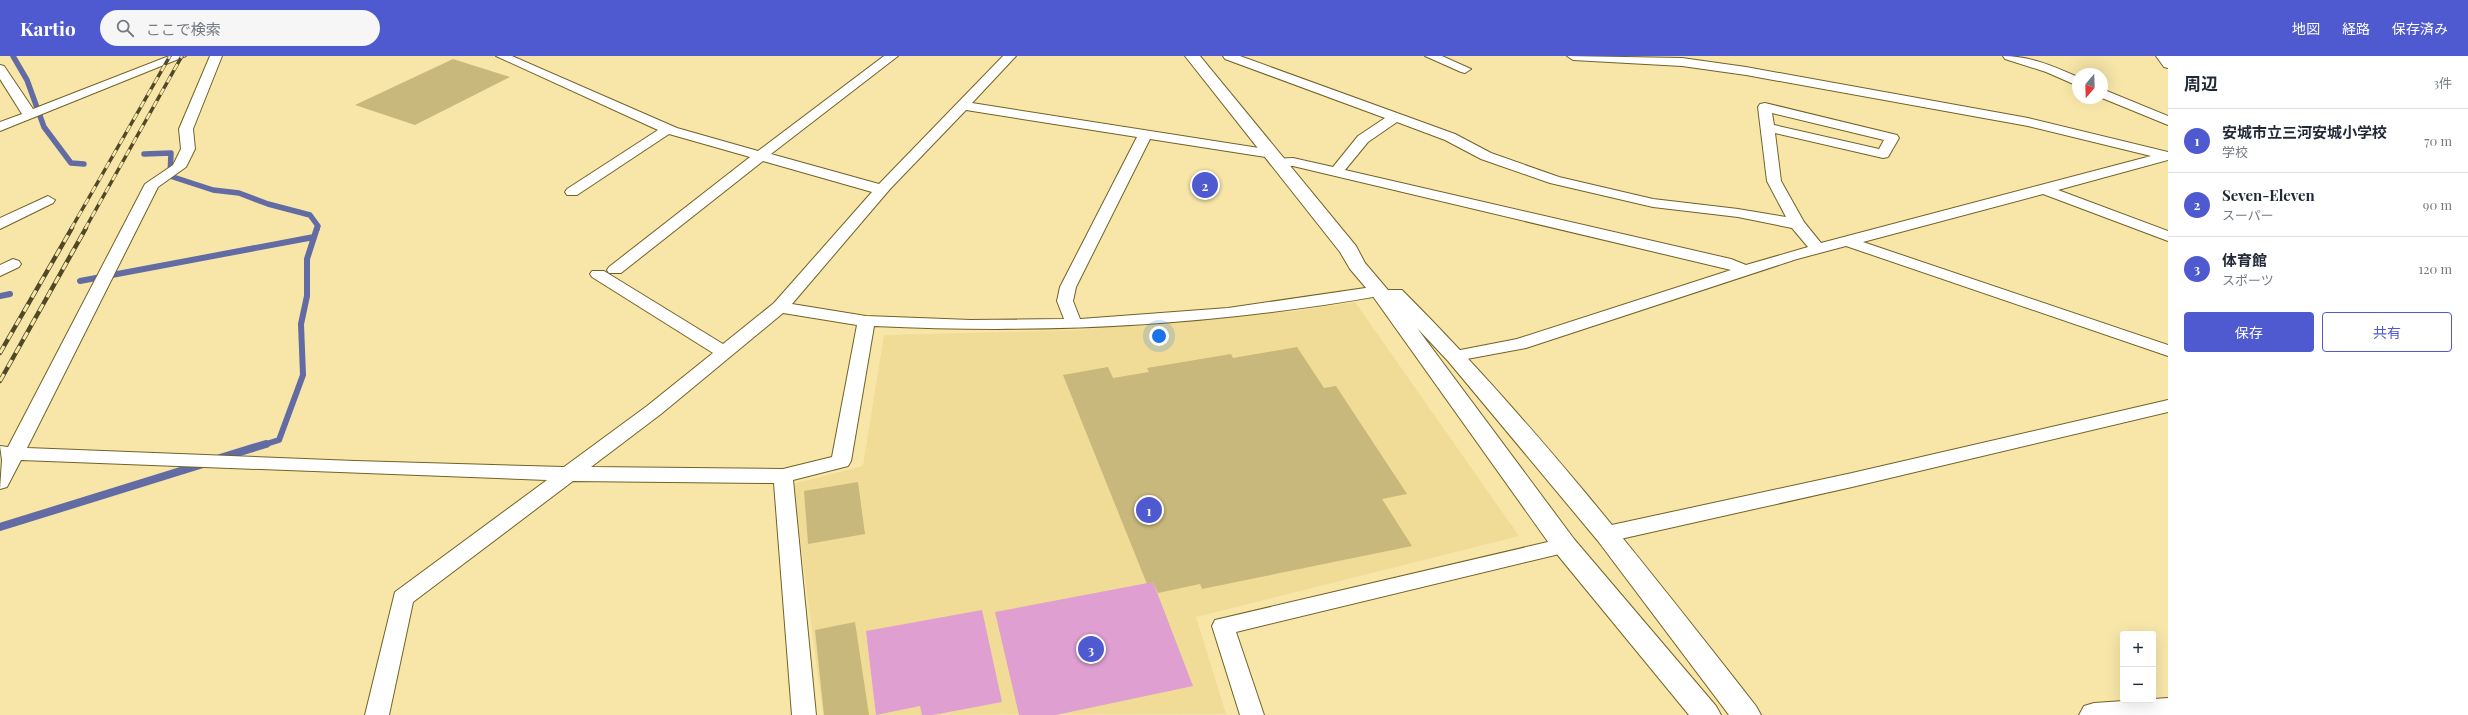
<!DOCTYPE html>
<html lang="ja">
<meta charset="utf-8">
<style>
body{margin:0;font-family:"Playfair Display","Noto Sans JP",serif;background:#f6f6f7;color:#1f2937}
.controls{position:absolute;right:12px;bottom:12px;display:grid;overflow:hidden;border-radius:4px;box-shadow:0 4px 16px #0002}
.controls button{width:36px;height:36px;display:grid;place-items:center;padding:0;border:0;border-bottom:1px solid #e0e1e3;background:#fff;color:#1f2937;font:20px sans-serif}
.compass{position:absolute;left:2072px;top:12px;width:36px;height:36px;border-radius:50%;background:#fff;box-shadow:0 4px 16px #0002;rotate:199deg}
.you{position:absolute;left:1159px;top:280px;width:14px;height:14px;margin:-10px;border:3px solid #fff;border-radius:50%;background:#1a73e8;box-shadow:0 0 0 6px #1a73e833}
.badge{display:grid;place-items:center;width:26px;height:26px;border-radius:50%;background:#4f5ad0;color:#fff;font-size:13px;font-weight:700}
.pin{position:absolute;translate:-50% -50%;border:2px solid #fff;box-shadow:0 1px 4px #0006}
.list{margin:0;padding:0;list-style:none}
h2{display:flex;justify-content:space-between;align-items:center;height:52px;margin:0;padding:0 16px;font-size:17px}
h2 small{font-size:13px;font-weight:400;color:#747a83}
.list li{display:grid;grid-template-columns:26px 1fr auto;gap:12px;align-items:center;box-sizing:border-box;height:64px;padding:0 16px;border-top:1px solid #e0e1e3}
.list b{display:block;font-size:15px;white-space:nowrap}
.list p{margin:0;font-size:13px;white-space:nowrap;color:#747a83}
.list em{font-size:13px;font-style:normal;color:#747a83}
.actions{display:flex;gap:8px;padding:12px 16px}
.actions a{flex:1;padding:9px 0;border:1px solid #4f5ad0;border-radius:4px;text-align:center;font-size:14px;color:#4f5ad0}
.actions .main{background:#4f5ad0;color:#fff}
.icon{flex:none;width:22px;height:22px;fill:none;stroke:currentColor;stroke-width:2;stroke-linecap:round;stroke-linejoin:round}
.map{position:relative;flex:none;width:2168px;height:659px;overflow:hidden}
header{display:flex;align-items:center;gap:24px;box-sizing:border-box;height:56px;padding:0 20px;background:#4f5ad0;color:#fff}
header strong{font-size:19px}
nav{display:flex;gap:22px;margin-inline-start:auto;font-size:14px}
.search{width:280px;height:36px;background:#f6f6f7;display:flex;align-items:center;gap:10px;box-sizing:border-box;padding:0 14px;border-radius:22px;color:#747a83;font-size:15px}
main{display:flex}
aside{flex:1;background:#fff}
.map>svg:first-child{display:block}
.built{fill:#f0dc96}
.green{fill:#df9fd1}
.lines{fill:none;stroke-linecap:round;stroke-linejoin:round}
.stream-far2{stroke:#626ba4;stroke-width:5.5}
.stream-far1{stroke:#626ba4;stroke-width:6}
.stream{stroke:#626ba4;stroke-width:8}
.building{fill:#c9b87b}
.minor-casing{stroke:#726226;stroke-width:2}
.tertiary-casing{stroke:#726226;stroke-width:2}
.primary-casing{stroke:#726226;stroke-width:2}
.minor{fill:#fff;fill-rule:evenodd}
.tertiary{fill:#fff;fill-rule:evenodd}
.primary{fill:#fff;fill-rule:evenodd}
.rail-far1-casing{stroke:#514827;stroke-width:3.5}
.rail-casing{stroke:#514827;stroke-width:4.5}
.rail-far1{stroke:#f7e6a8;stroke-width:2.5;stroke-dasharray:7;stroke-linecap:butt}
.rail{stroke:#f7e6a8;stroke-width:3;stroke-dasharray:8;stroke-linecap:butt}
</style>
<header>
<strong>Kartio</strong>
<div class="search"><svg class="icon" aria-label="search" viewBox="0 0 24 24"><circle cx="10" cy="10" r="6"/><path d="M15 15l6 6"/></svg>ここで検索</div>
<nav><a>地図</a><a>経路</a><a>保存済み</a></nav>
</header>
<main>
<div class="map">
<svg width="2168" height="659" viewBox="0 0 2168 659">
<rect width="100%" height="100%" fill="#f7e6a8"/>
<path class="built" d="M1355,246l164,234 -323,81 30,97 -403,1 -30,-231 70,-18 21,-131 196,-5 216,-19z"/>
<path class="green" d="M1153,526l40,104 -137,29h-37l-24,-103z
M982,554l20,92 -69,13h-11l-2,-9 -44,9 -10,-84z"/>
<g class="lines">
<path class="stream-far2" d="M13,0l14,24 17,47 27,36 13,1
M144,98l27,-1 -1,23 43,14 26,3 29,11 42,11 8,11 -1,3"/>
<path class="stream-far1" d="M80,225l234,-44
M0,240l10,-2
M263,389l16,-5 24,-65 -2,-51 6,-28v-37l10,-31"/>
<path class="stream" d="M220,402l46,-14
M0,471l203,-63"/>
</g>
<path class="building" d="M453,3l57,18 -95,48 -60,-20z
M1297,291l27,41 12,-2 71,108 -25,5 30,47 -210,43 -2,-5 -42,9 -5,-11 -6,2 -84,-209 45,-8 5,11 36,-6 -2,-4 84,-14 2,4z
M858,426l7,52 -57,10 -4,-53z
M855,566l14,93h-45l-9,-85z"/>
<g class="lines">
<g class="minor-casing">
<path id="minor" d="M169,0h17l-186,75v-9l22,-8 -22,-35v-14l4,1 29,43z
M210,0h12l-29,73 2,20 -9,18 -28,20 -131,261 328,13 209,6 83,-61 66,-53 -121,-76 -2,-3 2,-3h12l119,73 51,-41 98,-111 -109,-31 -142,112h-12l-2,-3 2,-3 141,-110 -81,-23 -92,61h-10l-2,-3 2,-3 91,-59 -162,-74h16l165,72 81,23 126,-95h14l-127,98 108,30 124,-128h13l-44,47 300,47 7,4 -7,4 -122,-19 -74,148 -3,14 7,18 148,-11 151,-22 6,2 2,3 -2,3 -6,2c-172,30 -331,38 -505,30l-23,135 -3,5 -55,14 23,235h-24l-18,-232 -201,-2 -160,121 -24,113h-24l30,-123 152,-112 -526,-20 -14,27 -7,2 2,-29 -2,-14 8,1 137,-263 28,-19 8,-16 -2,-20zM966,54l171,27 -77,150 -3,14 7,18 -93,1 -105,-4 -74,-12 98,-115zM783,257l74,12 -25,132 -49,12 -192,-2 70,-53z
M1223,0h17l215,78 36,19 68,24 94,22 85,10 48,8 -19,-36 -9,-74 2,-3 5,-1 132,32 2,3 -11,19 -5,1 -108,-25 6,48 23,41 17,21 330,-87 -123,-30 -282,-51 -64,-9 -109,-6 -6,-4 115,2 64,9 282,51 140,34v8l-110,30 110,41v10l-125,-47 -180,48 305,103v11l-322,-110 -49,13 -271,89 -70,13 -6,-1 -3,-4 3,-4 67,-13 214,-69 -438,-104 -20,-1 -2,-3 2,-3 20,-1 40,9 25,-31 27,-18 -160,-59zM1772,57l112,27 -5,9 -105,-24zM1397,66l48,18 36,19 69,24 103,24 85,10 54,11 16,19 -62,18 -15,-6 -386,-89 23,-28z
M1425,0h17l29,13 -6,4 -4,-1z
M2003,0c27,0 50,10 75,21v9l-32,-14 -41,-13z
M2156,0h12v12l-4,-1z
M2102,33l66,27v9l-66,-27z
M48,140l7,4 -2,3 -53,26v-11z
M13,203l6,2 2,3 -2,3 -19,9v-11z
M2168,344v12l-316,75 -245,55 -7,-3 -3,-5 3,-5 7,-3 245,-53z
M1565,482l7,3 3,5 -3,5 -336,81 28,83h-24l-28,-89 3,-6z"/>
</g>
<g class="tertiary-casing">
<path id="tertiary" d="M1185,0h15l156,190 9,17 23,27h14c129,129 242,273 354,416l5,9h-32l-131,-174 -150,-180 -31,-33 157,211 142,167 5,9h-32l-133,-162 -184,-258 -22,-26 -10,-17z"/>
</g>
<g class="primary-casing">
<path id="primary" d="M2168,642v17h-89l5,-9 10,-3z"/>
</g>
<use href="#minor" class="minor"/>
<use href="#tertiary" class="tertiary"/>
<use href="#primary" class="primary"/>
<g class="rail-far1-casing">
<path id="rail-far1" d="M71,173l99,-173
M85,173l97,-173"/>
</g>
<g class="rail-casing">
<path id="rail" d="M0,297l72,-125
M0,325l86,-153"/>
</g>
<use href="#rail-far1" class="rail-far1"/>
<use href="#rail" class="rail"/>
</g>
</svg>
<div class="controls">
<button>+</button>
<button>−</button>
</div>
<svg class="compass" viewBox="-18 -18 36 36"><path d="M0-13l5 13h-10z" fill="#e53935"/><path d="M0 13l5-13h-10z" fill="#747a83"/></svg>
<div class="you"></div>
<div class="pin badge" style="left:1149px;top:454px">1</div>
<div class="pin badge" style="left:1205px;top:129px">2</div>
<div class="pin badge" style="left:1091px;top:593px">3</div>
</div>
<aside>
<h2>周辺<small>3件</small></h2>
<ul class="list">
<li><span class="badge">1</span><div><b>安城市立三河安城小学校</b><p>学校</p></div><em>70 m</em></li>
<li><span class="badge">2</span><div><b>Seven-Eleven</b><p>スーパー</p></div><em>90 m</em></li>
<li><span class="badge">3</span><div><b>体育館</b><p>スポーツ</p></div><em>120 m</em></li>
</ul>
<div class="actions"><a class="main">保存</a><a>共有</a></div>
</aside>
</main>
